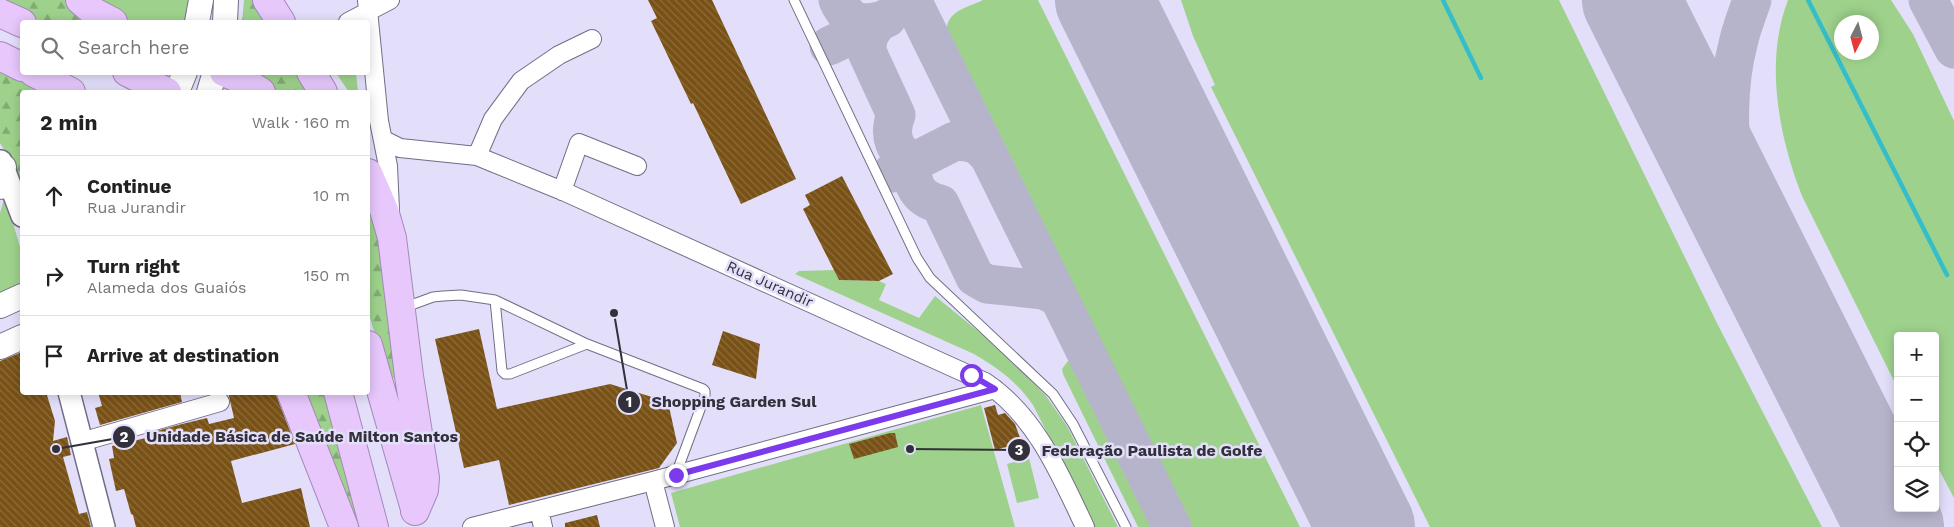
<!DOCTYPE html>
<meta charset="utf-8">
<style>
body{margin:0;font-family:"Work Sans",sans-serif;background:#f2f2f2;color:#222}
.controls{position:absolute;right:15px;bottom:15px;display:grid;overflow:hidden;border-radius:5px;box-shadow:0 2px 12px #0003}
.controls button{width:45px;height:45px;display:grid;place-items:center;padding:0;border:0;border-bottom:1px solid #e0e0e0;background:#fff;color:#222;font:25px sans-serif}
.compass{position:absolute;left:1834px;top:15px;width:45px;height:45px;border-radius:50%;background:#fff;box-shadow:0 2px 12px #0003;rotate:186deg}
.stop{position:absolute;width:15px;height:15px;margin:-11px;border:4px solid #7c3aed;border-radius:50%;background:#fff}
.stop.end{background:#7c3aed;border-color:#fff;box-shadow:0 1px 5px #0008}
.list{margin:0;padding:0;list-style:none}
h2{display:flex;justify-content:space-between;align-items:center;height:65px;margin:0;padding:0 20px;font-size:21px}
h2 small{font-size:16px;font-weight:400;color:#767676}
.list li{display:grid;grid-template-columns:32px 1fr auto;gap:15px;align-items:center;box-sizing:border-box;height:80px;padding:0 20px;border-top:1px solid #e0e0e0}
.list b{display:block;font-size:19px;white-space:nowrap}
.list p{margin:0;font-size:16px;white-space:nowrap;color:#767676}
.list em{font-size:16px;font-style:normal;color:#767676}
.icon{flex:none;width:28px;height:28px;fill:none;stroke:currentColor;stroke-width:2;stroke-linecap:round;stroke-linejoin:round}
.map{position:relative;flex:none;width:1954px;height:527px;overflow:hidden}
.search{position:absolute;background:#fff;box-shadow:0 2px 12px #0003;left:20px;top:20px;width:350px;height:55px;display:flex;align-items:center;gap:12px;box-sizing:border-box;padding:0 18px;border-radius:5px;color:#767676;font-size:19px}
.panel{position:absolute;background:#fff;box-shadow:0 2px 12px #0003;left:20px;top:90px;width:350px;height:305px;border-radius:5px}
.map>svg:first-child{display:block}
.green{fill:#9ed28c;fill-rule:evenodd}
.forest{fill:url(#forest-firs)}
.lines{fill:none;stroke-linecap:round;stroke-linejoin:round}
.stream{stroke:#35bec9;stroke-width:4.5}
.taxiway{stroke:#b6b4ca;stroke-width:39}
.runway{stroke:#b6b4ca;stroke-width:98}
.building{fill:url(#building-back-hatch)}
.service-casing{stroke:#716d85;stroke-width:11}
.minor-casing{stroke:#716d85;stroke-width:20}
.tertiary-casing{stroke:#716d85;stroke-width:24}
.secondary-casing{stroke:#716d85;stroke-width:26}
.trunk-casing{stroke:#a489b8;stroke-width:30}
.service{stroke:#fff;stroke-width:9}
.minor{stroke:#fff;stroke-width:18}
.tertiary{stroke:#fff;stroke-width:21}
.secondary{stroke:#fff;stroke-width:24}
.trunk{stroke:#e7c7fc;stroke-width:28}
.route{stroke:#7c3aed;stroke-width:6}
.labels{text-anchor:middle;stroke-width:5;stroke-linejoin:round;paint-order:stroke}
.street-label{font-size:15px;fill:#32313b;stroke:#e3dffa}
.leader{fill:none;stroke:#32313b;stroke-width:2}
.callout-dot{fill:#32313b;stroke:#e3dffa;stroke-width:2}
.mark-label{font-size:15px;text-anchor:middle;font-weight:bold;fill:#fff}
.callout-label{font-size:16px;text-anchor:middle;font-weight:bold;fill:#32313b;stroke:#e3dffa;stroke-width:5;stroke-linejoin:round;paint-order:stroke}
</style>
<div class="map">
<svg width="1954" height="527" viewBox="0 0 1954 527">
<defs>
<pattern id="forest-firs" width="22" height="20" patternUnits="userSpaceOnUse" patternTransform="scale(1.25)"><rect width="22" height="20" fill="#9ed28c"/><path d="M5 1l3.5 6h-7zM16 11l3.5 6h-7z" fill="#81ab74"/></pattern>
<pattern id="building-back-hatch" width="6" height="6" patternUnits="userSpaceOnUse" patternTransform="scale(1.25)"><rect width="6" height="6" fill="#795115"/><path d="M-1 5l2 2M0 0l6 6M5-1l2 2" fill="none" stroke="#8b6d41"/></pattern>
</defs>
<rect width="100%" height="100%" fill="#e3dffa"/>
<path class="green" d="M93,0h97l-3,22h-55z
M983,0h55l262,527h-113l-240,-487c-4,-28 14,-30 36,-40z
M1181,0h378l158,323 105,204h-392l-219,-440 4,-2 -22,-49z
M1788,0h103l22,34 41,87v377l-19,-36v-126h-37v53l-96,-193c-23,-59 -38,-134 -14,-196zM1842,22h30v30h-30z
M336,73h20l2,19h-9z
M5,195l17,59v33l-22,11v-85z
M834,270l5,10 40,1 7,3 -7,16 40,18 16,-22 65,53 46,47 21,30 51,101h-23l-62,-122c-16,-23 -35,-37 -59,-51l-179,-80 4,-3z
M1068,361l9,2 8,11 75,153h-22l-75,-153 -1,-5z
M981,405l34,122h-335l-9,-34z
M1029,458l10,40 -22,5 -10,-39z"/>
<path class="forest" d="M0,0h69l28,22h-54l-43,-19z
M244,0h10l13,22h-25z
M0,67l49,25h-27v98l-9,-26 -13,-21z
M244,73h52l12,19h-31z
M368,201l16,56 14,111 -5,11 -5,-4 -20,-63z
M297,393h31l37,134h-16z"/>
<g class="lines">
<path class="stream" d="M1443,0l38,78
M1808,0l139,275"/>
<path class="taxiway" d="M838,0c10,21 19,26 42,21
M912,0l260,527
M1119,0l5,26 45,105
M1928,0l26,49
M880,21c-9,9 -14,17 -13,31l29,63c-8,20 -2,38 18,47 -5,21 4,37 26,42l35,73 12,7 57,6 14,7
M829,46l58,-28
M892,173l63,-32 12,1 11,3 11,11
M1734,206c-3,-54 -10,-109 4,-162 3,-15 9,-29 14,-44"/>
<path class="runway" d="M1104,0l262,527
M1631,0l264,527"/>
</g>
<path class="building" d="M648,0h64l84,179 -55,25 -48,-101 -2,1 -40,-83 6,-3z
M842,176l51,98 -14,7 -40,-1 -36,-71 7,-4 -5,-10z
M479,329l18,80 113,-25 58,18 9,41 -18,25 -150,37 -10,-45 -35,8 -29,-129z
M723,331l37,13 -4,35 -44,-14z
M22,352v40h24l9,29 -2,20 14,-4 4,18 -8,2 16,57 8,-2 4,15h-91v-166z
M98,392h82l2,10 -82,23 -5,-17 7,-2z
M228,392h47l20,52 -64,17 11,42 59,-15 9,39h-174l-3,-12 -2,-1 -7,-25 -8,2 -7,-32 5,-1 -2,-12 38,-9 -1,-4 33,-9 25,-6 2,6 25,-6z
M995,405l3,10 7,-2 10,11 7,19 -27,7 -11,-42z
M890,433h5l3,14 -44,12 -5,-15z
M597,515l3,12h-35v-4z"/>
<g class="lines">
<g class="service-casing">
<path id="service" d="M794,0l123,258 13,20 123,116 20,30 53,103
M495,300l7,71 3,3h5l77,-30
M403,308l30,-11 10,-1 18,-1 34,5 92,44 116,45 2,2v5l-29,78"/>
</g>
<g class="minor-casing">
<path id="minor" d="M367,0l12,121 9,45 2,44
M348,22l42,-22
M384,140l16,8 77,8 12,5 76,31 420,190c51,34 75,92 100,145
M477,156l16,-37 28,-38 38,-26 33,-16
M562,191l17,-48 58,23
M81,442l139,-40
M653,481l12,46
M539,510l4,17
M472,527l181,-46 342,-92"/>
</g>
<g class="tertiary-casing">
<path id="tertiary" d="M1,161l21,55
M69,392l35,135"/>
</g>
<g class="secondary-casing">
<path id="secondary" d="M197,22l4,-22
M225,22l1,-22
M177,92l8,-20
M209,92l6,-20
M0,187l4,-20
M0,306l22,-10
M0,347l22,-10"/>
</g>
<g class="trunk-casing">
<path id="trunk" d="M80,0l14,12 19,10
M267,0l14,22
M0,13l22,10
M0,56l22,11
M33,72l38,20
M127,72l40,20
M224,72l20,9 17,11
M311,72l12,20
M368,173l16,37 8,28 17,138 16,102 -1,12 -9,21
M368,345l47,164
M291,392l53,135
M338,392l36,135"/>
</g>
<use href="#service" class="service"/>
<use href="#minor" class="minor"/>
<use href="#tertiary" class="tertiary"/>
<use href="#secondary" class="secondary"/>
<use href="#trunk" class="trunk"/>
</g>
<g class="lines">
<path class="route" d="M676,475l319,-86 -24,-14"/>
</g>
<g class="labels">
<g class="street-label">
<text transform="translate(770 284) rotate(24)" y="5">Rua Jurandir</text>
</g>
</g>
<path class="leader" d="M614 313L629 402M56 449L124 437M910 449L1019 450"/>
<g class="callout-dot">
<circle cx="614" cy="313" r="5"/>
<circle cx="56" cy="449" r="5"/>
<circle cx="910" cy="449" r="5"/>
<circle cx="629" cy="402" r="12"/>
<circle cx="124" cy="437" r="12"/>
<circle cx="1019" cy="450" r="12"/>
</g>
<g class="mark-label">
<text x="629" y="407">1</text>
<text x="124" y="442">2</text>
<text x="1019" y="455">3</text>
</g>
<g class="callout-label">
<text x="734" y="407">Shopping Garden Sul</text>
<text x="302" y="442">Unidade Básica de Saúde Milton Santos</text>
<text x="1152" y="456">Federação Paulista de Golfe</text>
</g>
</svg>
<div class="controls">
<button>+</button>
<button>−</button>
<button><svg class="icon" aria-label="locate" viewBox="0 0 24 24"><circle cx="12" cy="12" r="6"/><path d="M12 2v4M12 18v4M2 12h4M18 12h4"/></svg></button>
<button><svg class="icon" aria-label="layers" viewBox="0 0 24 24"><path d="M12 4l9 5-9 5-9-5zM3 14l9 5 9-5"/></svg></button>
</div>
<svg class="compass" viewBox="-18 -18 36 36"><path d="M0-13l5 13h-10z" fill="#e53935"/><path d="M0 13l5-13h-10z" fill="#767676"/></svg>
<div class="stop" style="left:971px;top:375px"></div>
<div class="stop end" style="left:676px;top:475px"></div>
<div class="search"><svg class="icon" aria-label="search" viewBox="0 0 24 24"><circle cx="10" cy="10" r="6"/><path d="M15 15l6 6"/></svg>Search here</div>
<section class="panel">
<h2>2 min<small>Walk · 160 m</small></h2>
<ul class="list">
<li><svg class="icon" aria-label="ahead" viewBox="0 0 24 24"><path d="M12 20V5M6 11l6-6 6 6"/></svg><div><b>Continue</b><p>Rua Jurandir</p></div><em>10 m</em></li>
<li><svg class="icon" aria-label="right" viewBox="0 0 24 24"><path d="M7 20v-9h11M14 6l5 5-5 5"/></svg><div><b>Turn right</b><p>Alameda dos Guaiós</p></div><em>150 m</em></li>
<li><svg class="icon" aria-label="arrive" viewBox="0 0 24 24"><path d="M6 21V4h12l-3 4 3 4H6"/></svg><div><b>Arrive at destination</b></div></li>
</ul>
</section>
</div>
